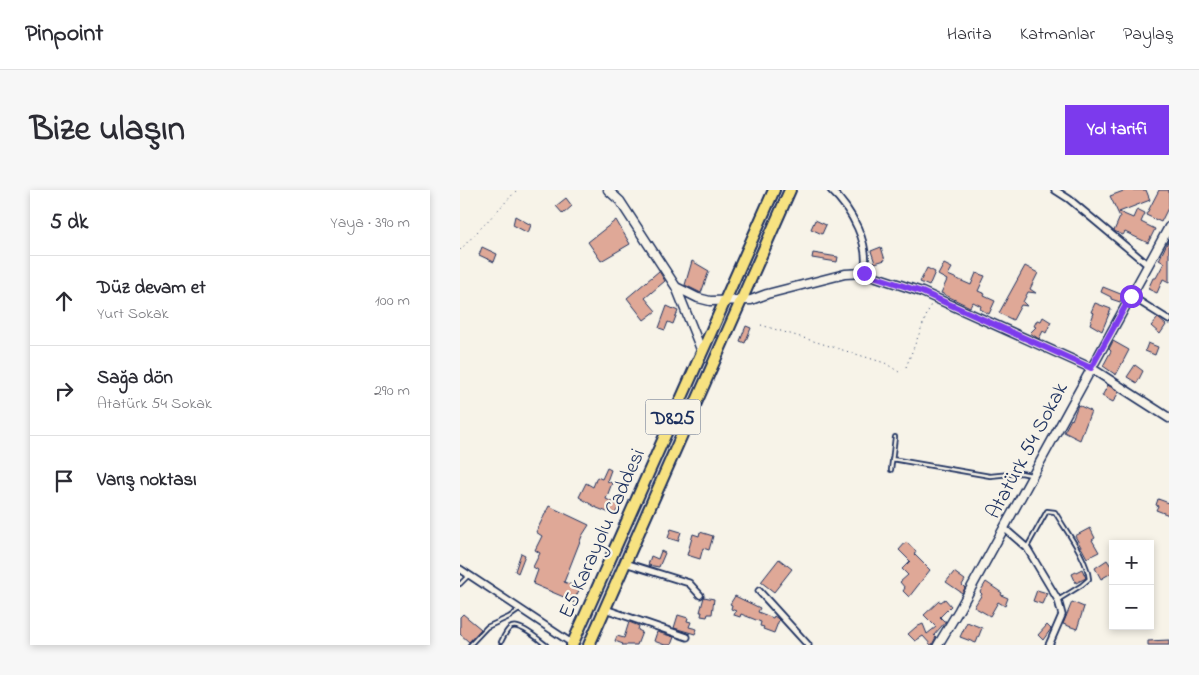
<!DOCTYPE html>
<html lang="tr">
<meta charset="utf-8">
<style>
body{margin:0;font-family:"Indie Flower",sans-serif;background:#f7f7f7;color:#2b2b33}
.controls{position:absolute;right:15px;bottom:15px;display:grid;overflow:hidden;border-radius:0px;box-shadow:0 2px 8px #0003}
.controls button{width:45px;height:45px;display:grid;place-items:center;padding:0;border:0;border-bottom:1px solid #e1e1e2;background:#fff;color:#2b2b33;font:25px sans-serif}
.stop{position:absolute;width:15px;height:15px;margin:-11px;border:4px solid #7c3aed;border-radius:50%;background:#fff}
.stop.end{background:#7c3aed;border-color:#fff;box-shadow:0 1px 5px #0008}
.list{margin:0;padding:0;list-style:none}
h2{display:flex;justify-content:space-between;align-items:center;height:65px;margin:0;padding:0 20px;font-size:21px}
h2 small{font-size:16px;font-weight:400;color:#7c7c81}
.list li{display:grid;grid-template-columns:32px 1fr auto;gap:15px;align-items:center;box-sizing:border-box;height:90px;padding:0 20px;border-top:1px solid #e1e1e2}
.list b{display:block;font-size:19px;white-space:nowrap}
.list p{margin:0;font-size:16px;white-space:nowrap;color:#7c7c81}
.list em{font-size:16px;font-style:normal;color:#7c7c81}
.icon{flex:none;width:28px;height:28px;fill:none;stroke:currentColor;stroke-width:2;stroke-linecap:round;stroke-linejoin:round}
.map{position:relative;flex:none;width:709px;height:455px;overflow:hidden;border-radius:0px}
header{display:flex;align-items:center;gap:30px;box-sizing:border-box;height:70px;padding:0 25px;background:#fff;border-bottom:1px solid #e1e1e2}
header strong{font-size:24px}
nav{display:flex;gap:28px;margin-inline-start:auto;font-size:18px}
.intro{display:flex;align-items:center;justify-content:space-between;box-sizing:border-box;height:120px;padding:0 30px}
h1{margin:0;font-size:35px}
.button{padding:12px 22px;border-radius:0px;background:#7c3aed;color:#fff;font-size:18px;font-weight:700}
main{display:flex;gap:30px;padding:0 30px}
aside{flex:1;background:#fff;border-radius:0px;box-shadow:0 2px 8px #0003}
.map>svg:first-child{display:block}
.building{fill:#dfa897;stroke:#1b2f5e}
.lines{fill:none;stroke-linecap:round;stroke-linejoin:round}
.lane-casing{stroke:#1b2f5e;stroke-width:6}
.street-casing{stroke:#1b2f5e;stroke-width:9}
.secondary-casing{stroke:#1b2f5e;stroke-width:11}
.highway-casing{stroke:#1b2f5e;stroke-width:14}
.path{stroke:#1b2f5e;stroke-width:1;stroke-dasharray:1 4;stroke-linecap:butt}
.lane{stroke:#f7f3e8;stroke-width:2.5}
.street{stroke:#f7f3e8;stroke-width:5.5}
.secondary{stroke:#f7f3e8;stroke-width:8}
.highway{stroke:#f7e281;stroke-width:10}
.route{stroke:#7c3aed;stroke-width:6}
.labels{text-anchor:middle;stroke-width:4.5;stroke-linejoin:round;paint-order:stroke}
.shield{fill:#f7f3e8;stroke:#5d6a87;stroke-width:1}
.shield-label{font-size:20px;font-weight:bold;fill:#1b2f5e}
.street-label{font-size:21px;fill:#1b2f5e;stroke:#f7f3e8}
</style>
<header>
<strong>Pinpoint</strong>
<nav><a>Harita</a><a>Katmanlar</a><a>Paylaş</a></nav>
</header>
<div class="intro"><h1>Bize ulaşın</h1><a class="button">Yol tarifi</a></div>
<main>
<aside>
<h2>5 dk<small>Yaya · 390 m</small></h2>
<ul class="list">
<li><svg class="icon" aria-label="ahead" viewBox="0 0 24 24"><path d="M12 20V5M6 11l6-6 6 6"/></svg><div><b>Düz devam et</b><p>Yurt Sokak</p></div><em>100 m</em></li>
<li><svg class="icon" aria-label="right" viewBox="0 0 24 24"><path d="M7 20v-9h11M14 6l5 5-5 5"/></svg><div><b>Sağa dön</b><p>Atatürk 54 Sokak</p></div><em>290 m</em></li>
<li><svg class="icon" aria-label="arrive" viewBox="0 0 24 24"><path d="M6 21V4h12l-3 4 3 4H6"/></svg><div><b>Varış noktası</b></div></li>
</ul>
</aside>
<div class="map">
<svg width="709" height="455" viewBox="0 0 709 455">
<rect width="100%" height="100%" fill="#f7f3e8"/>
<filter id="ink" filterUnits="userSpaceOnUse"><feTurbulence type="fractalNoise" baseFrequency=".02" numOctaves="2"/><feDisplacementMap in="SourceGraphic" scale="10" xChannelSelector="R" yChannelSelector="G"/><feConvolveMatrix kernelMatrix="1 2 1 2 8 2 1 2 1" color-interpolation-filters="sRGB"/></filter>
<g filter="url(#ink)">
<path class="building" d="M666,0h20l4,10 -31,12 14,6 4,-9 8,4 -4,9 14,7 -7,14 -23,-11 -2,3 -9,-4 6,-14 -10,-21z
M699,0h10v16l-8,16 -15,-7z
M106,8l6,8 -9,8 -7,-8z
M55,26l16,9 -3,8 -15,-8z
M156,30l14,24 -29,17 -13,-19z
M355,30l11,5 -4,9 -11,-5z
M709,49v43l-6,-3 -6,14 -9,-4 5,-11h3l8,-15 -5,-3z
M22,57l15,7 -3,8 -15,-7z
M421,57l4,13 -10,3 -4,-12z
M353,63l25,4 -1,5 -25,-4z
M232,71l17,10 -8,22 -16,-8z
M484,74l8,4 -4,7 23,10 5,-12 9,3 -7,15 7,3 -1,2 11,5 -6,13 -9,-5 1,-3 -8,-4 -3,5 -29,-14 6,-13 -9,-5z
M565,76l13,7 -8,16 6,4 -8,-1 -5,10 4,4 -6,-1 -8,15 -14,-7z
M467,78l8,4 -6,14 -9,-4z
M199,81l6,10 -20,17 11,13 -12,9 -17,-22z
M643,97l20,8 -3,7 -9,-3v-2l-10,-5z
M635,113l16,6 -9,22 -12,-7 4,-11 -3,-1z
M207,116l11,5 -5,13 -5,-2 -3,8 -6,-2z
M583,127l8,5 -5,11 -3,-2 -4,8 -9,-6 6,-6 -2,-1 3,-6 4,1z
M698,128l8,7 -6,9 -9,-8z
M286,136l5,2 -6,15 -5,-2z
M653,151l16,9 -13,25 -13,-9 8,-15 -2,-2z
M688,153l10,4 -3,8 -10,-4z
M675,175l8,6 -6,12 -10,-6z
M648,195l11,7 -6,10 -11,-6z
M618,215l13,6 -11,29 -16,-8 7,-13 1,1z
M147,278l4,2 -4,11 5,2 -6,16 13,6 -4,10 -18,-7 -18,-11 7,-14 7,4 4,-10 5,2z
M698,309l11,4v12l-13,-5 2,-4 -2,-1z
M89,316l40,19 -7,11 -18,46 16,6 -7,15 -7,-3v-2l-33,-14 5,-14 -5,-3 7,-14 -5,-3 7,-14 -6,-4z
M630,338l5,10 -3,2 7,12 -12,6 -12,-22z
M211,339l10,3 -3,9 -10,-3z
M240,342l13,4 -4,14 -6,-2 -3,11 -13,-4 6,-21 6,2z
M446,352l10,9 -2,3 16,16 -21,27 -6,-6 2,-3 -5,-6 8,-7 -6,-6 8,-8 -11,-11z
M201,361l4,2 -6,14 -11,-2 3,-9 7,3z
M61,363l4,2 -7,18 -3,-2z
M319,369l13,10 -18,23 -13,-10z
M647,370l6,9v3l-12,7 -6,-11z
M622,379l4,9 -10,5 -4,-9z
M494,382l11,8 -3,5 3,3 -3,5 -16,-11z
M526,392l16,11 -1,2 7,3 -3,8 -7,-4 -8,14 -16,-9 8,-13 -2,-2z
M577,400l10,3 -5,11 -9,-3z
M275,406l25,12 -2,4 15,6 1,-2 3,2 2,2 -5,13 -11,-4 1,-2 -4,-1 1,-4 -20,-8 -1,3 -6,-2 2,-4 -5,-2 1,-4 -2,-1z
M244,407l10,2 -2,15h-4l-1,3 -6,-1 1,-4h-2z
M485,409l6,7 -11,11 4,4h2l-12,14 2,2 -4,8h-1l-8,-9 -8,5 -7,-7 8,-7 7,-3 4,10 9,-7 -12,-12 15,-14 2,1z
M612,412l12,5 -7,22 -14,-5z
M3,424l18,15 -12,13 -9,-8v-17z
M218,425l10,3 -1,3 4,1 -2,5 8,2 -2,5 -21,-6z
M169,432l10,4 -1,4 4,2 -5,13h-15l1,-1 -8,-3 2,-5 7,2z
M507,432l15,6 -6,15 -16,-6z
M587,435l4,4 -8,11 -5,-5z
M197,442l17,5 -3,8h-6l-11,-4z
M709,450v5h-21v-4z"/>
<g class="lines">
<g class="lane-casing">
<path id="lane" d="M432,269l98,17 31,-3 10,2
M431,280l4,-33
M567,357l20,-36 8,1c11,19 32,46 34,67l-7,6 -24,15
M0,394l9,-9
M41,452c2,-4 5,-11 9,-14 8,-7 29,12 36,17
M10,455l17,-18 22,-10 10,-7"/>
</g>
<g class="street-casing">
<path id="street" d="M371,0c20,19 40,54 33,83
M595,0l14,9 79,66
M671,106l38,24
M544,338l23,20 31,52 4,15 -13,30
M165,373l64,20 11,12
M0,379l113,75
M299,401l49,54
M145,419l82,28"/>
</g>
<g class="secondary-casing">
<path id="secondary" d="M148,0l12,11 56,86 26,65
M216,97l22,11 12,3 41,-1 16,-6 78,-20 19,-1 58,19 169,76 78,50
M478,455l21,-35 210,-383"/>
</g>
<g class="highway-casing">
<path id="highway" d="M112,455l202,-455
M129,455l201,-455"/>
</g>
<path class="path" d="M0,60l57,-60
M301,135l124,38 14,9 7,-5 25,-63"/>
<use href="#lane" class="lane"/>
<use href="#street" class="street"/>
<use href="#secondary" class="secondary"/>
<use href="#highway" class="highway"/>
</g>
</g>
<g class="lines" filter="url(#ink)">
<path class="route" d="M404,83l58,19 169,76 40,-72"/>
</g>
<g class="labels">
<rect class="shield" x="185.5" y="209.5" width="55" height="35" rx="4"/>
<g class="shield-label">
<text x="213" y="234">D825</text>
</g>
<g class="street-label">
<text transform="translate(566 260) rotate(-62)" y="7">Atatürk 54 Sokak</text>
<text transform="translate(141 343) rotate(-66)" y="7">E5 Karayolu Caddesi</text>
</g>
</g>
</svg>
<div class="controls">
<button>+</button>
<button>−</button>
</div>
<div class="stop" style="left:671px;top:106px"></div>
<div class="stop end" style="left:404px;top:83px"></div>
</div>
</main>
